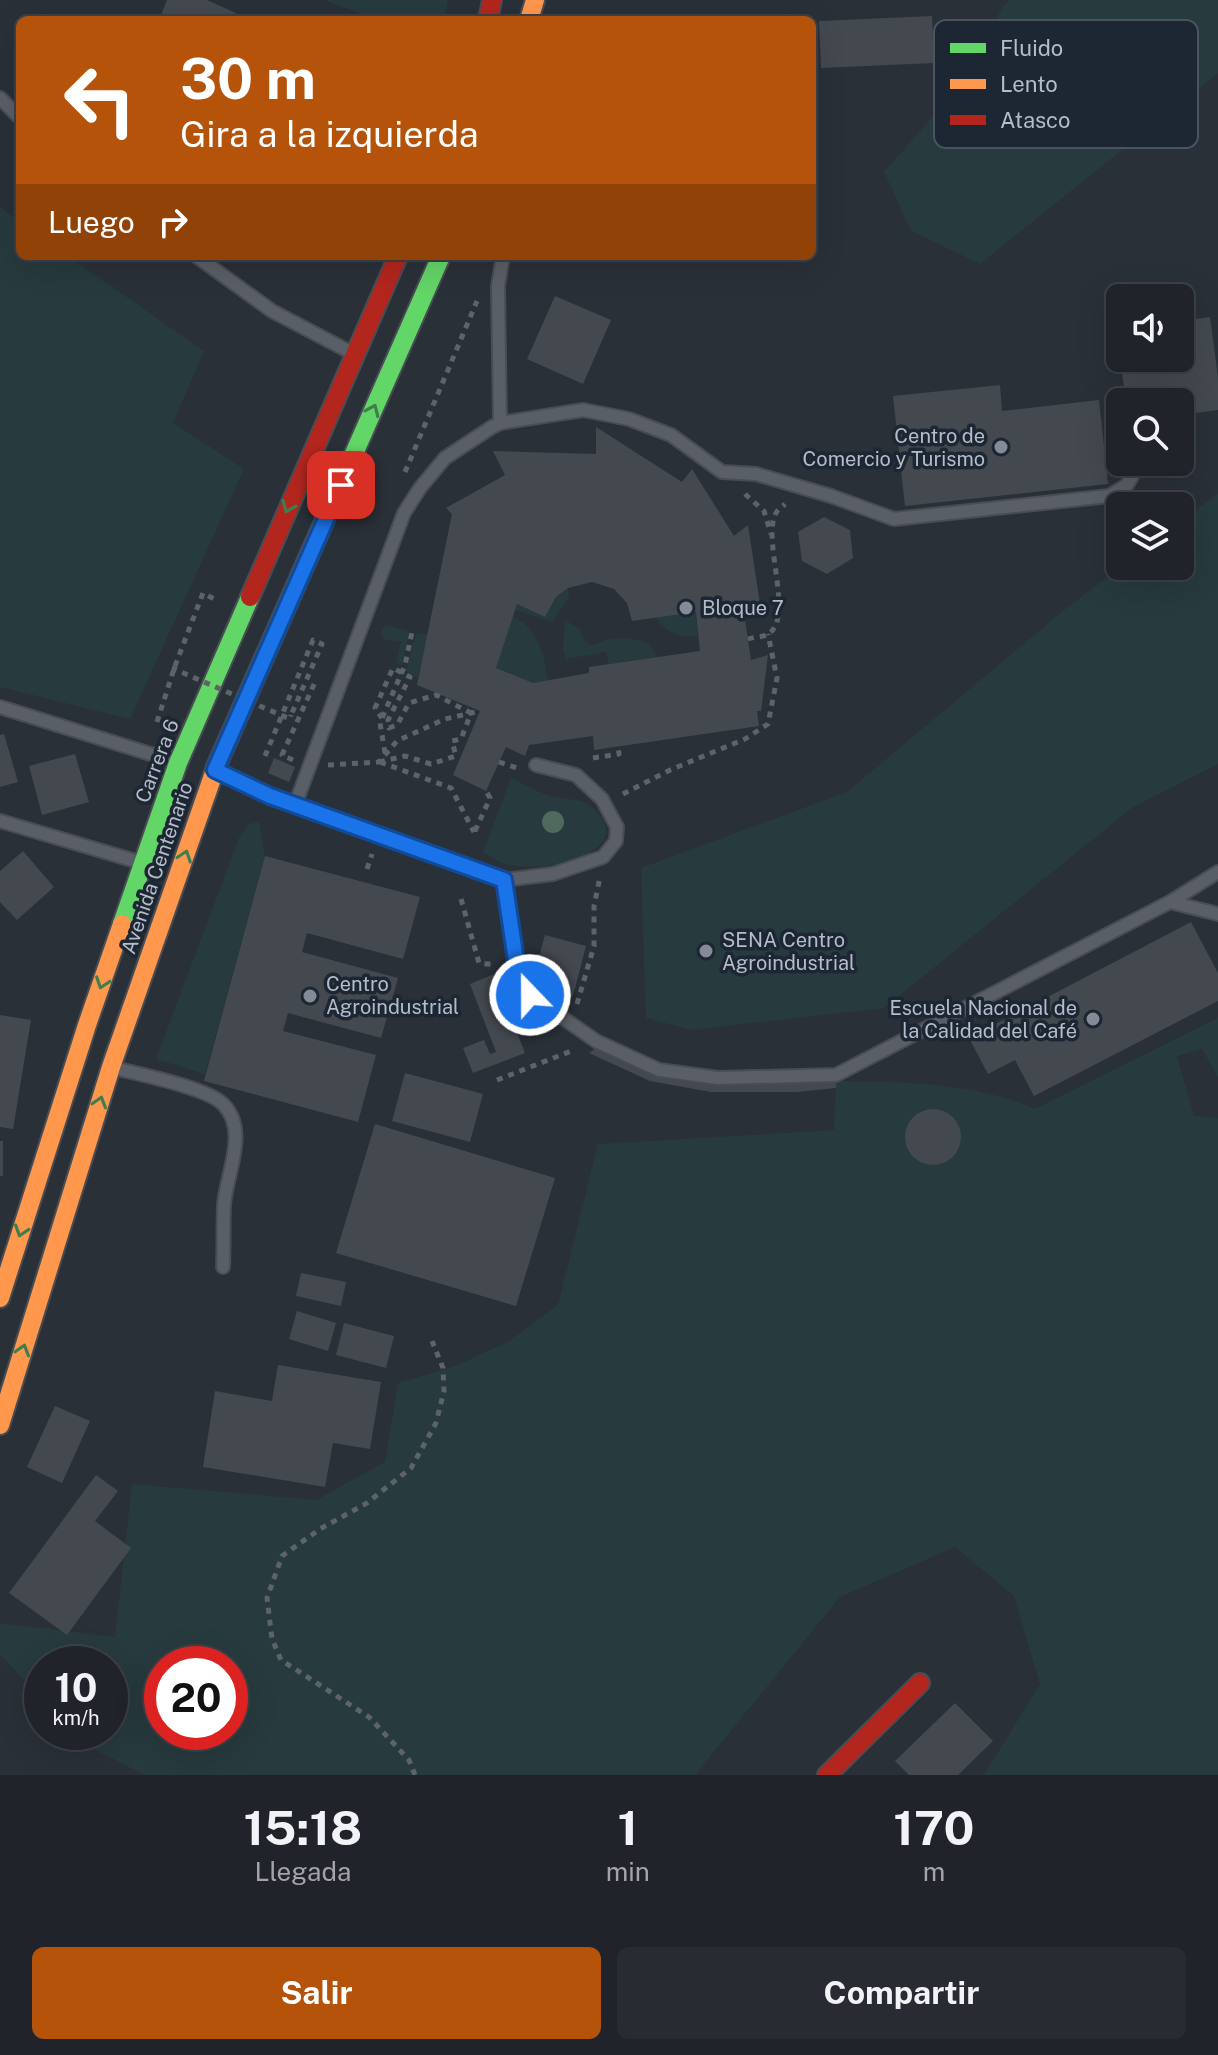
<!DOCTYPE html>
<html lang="es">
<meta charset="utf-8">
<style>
body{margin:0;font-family:"Public Sans",sans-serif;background:#282c32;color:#f1f3f6;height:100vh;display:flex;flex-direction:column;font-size:30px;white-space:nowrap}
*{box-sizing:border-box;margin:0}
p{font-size:26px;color:#a2a4a8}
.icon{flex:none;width:44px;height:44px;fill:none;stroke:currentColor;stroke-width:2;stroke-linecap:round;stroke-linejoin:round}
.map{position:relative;height:1775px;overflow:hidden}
.side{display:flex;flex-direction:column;background:#20242a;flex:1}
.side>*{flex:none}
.hud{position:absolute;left:16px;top:16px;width:800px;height:244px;border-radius:12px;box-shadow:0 8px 32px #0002,0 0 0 2px #3d4147;background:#b45309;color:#fff;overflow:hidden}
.tools{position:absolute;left:1106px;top:284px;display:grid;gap:16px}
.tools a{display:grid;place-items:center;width:88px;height:88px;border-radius:12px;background:#20242a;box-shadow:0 8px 32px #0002,0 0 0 2px #3d4147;font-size:40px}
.speed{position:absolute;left:24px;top:1646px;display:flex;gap:16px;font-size:40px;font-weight:700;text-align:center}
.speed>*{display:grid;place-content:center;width:104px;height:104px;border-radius:50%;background:#20242a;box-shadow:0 8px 32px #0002,0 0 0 2px #3d4147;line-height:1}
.speed small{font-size:20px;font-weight:400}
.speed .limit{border:12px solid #d22;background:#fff;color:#111}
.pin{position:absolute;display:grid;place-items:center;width:68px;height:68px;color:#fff;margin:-34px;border-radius:16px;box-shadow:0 4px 12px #0006}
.me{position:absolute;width:88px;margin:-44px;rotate:338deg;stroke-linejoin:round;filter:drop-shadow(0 0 6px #0008)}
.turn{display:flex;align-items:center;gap:28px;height:168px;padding:0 32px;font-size:36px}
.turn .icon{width:104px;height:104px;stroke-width:2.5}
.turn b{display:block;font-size:56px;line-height:68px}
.then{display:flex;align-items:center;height:76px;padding:0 32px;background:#0003;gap:16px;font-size:30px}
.eta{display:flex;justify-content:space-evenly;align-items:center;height:136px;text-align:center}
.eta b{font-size:48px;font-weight:700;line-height:56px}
.button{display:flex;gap:16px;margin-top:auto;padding:16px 32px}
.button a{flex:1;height:92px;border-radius:12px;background:#b45309;color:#fff;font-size:32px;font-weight:700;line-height:92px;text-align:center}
.button a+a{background:#282c32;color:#f1f3f6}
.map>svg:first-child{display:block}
</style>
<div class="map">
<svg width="1218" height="1775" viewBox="0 0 1218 1775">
<rect width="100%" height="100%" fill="#2a3038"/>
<path fill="#273a3e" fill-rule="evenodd" d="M324 0H448L444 20H378Z
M1010 0H1218V73L980 264 911 231 884 172 967 78 1002 8Z
M0 207 20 222V256H68L204 351 173 423 244 469 130 719 0 687Z
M1218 494V764L1133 807 884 1008 692 1030 646 1018 641 868 847 792 1064 610 1122 566H1180V522Z
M568 588 569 598 552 622 515 610 517 604 545 617 556 597Z
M696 612 698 636C680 638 666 633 655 617Z
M512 616C539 628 544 654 548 681L533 683 496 668Z
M565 620 580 629 583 639C593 649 595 644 606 640 614 637 637 638 645 642 652 645 654 652 658 657L609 664 606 652 566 659 563 650Z
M385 625 409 631 402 665 396 664 401 642 383 639 381 632Z
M416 633 428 634 418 678 406 671Z
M511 778C524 784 537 792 550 796 564 800 578 797 591 806 628 836 590 858 559 864 546 867 530 867 516 866 503 865 494 859 483 852Z
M259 822 265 856 205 1074 156 1059 239 838 249 824Z
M1218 1018V1077L1202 1049 1177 1056 1194 1116 1218 1118V1775H984L1040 1684 1014 1596 955 1547 840 1597 695 1775H145L78 1741 71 1732H110V1664H42V1700L0 1654V1623L115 1637 132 1484 316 1500 385 1462 398 1383 458 1365 509 1341 558 1305 598 1144 834 1130 836 1081C903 1082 973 1082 1035 1109ZM162 1664H230V1732H162Z"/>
<path fill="#444950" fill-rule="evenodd" d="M167 0H207L240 15 237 20H159Z
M932 16 934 63 821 68 819 21Z
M555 296 611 320 583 384 527 359Z
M1210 317 1218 377V410L1180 415V402H1126L1120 358H1180V321Z
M1000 385 1002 411 1099 400 1108 484 905 506 893 396Z
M596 427 682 482 692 469 734 536 748 525 760 604 743 606 751 660 768 655 761 711H757L759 726 594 750 593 736 529 745 525 756 506 747 486 791 453 775 480 711 417 685 452 514 446 508 505 475 493 451 596 454ZM592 582 614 589 627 603 632 621 696 612 700 651 589 667V673L533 683 496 668 517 604 545 617 556 597 568 588Z
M824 517 850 530 853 558 827 574 802 561 798 532Z
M4 734 18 782 0 787V735Z
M75 754 89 802 42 815 29 766Z
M274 758 295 767 289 782 268 773Z
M23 851 54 887 17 920 0 902V871Z
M265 856 420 897 403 959 307 933 302 952 398 978 381 1038 288 1013 283 1031 376 1055 358 1122 204 1081Z
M1191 922 1218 973V1001L1034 1096 1015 1060 988 1074 969 1038Z
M545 935 586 946 573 996 531 985Z
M494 974 525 1053 473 1073 463 1048 484 1040 490 1054 496 1052 470 984Z
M0 1015 31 1020 13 1129 0 1127Z
M602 1044 659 1070 836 1075V1088L797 1092H711L650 1081 589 1053Z
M405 1073 483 1094 470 1142 392 1121Z
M905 1137a28 28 0 1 1 56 0a28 28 0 1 1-56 0Z
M375 1124 555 1178 516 1306 336 1253Z
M0 1141H3V1176H0Z
M301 1273 346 1282 341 1306 296 1296Z
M297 1311 336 1323 328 1351 289 1339Z
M344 1323 394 1336 386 1368 336 1355Z
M278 1365 381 1382 370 1449 333 1443 325 1487 203 1467 215 1391 272 1401Z
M55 1406 90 1421 62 1483 27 1467Z
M96 1475 118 1491 95 1521 131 1548 67 1635 9 1593Z
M955 1703 993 1741 958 1775H909L895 1761Z"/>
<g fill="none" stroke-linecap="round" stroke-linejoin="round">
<g stroke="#484c53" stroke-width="16">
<path id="lane" d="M0 98 20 118
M196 256 272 311 352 353
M500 423 498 286 503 256
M0 707 176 762
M218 772 270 796 504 880 553 874 603 857 616 841 617 827 602 799 576 775 536 765
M295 805 404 513 420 488 445 458 492 427 500 423 583 410 629 419 671 435 722 472 756 474 831 496 894 519 1109 496 1127 485 1140 462
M0 821 139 862
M504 880 517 967 530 995 596 1041 659 1070 718 1078 836 1075 1170 902 1218 872
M1170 902 1218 914
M114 1068C138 1074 209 1088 224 1105 249 1132 226 1174 224 1205 223 1226 224 1247 223 1267"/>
</g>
<g stroke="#484c53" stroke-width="22">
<path id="fast" d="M216 767 441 256
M122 924 178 763 250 597"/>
</g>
<g stroke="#484c53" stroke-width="22">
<path id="slow" d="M529 20 535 0
M0 1298 87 1025 122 924
M0 1425 111 1067 216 767"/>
</g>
<g stroke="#484c53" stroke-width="22">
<path id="jam" d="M488 20 492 0
M250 597 398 256
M827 1775 920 1683"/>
</g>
<path stroke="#5d636a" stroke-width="5" stroke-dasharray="6 6" stroke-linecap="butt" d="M405 472 477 301
M745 494 764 511 771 534
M748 639C754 637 762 637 767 635 796 619 761 540 776 513 778 509 782 507 785 504
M175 666 203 593 216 600
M157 722 174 669
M385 753 380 723 405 665 412 632
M265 756 313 640 322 644 291 715
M593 758 619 754 618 746
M293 760 282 755 316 680
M379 762 405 756 431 764 456 756 452 741 461 739 471 713 436 695 409 703 397 725 389 728 388 720 410 677 393 668 375 708 382 718
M380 762 451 788 474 832
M499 762 517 768
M328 765 379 762 397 741 445 719 480 711
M623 794 670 770 745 739 768 724 777 678 768 634
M475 831 490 798 486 791
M367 869 372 854
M461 899 479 963 496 965
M577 1004 594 946V906L600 877
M497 1080 574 1050
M415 1775 409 1760 369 1717 281 1660 272 1639 267 1598 282 1556 320 1529 367 1503 411 1468 436 1423 444 1391 443 1368 432 1341"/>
<use href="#lane" stroke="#5a5e66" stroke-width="12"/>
<use href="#fast" stroke="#63d668" stroke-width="18"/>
<use href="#slow" stroke="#ff974d" stroke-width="18"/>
<use href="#jam" stroke="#b3261e" stroke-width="18"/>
<path stroke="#5d636a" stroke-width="5" stroke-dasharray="6 6" stroke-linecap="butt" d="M175 666 174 669 290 719 291 715"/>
</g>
<circle fill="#4e6a5a" cx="553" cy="822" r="11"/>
<defs><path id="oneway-chevron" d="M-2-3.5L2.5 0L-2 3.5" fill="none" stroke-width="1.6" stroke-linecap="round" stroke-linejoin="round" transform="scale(2)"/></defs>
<g stroke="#407e4e">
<use href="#oneway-chevron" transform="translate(373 410) rotate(-66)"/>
<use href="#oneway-chevron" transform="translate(288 507) rotate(113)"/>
<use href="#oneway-chevron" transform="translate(185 856) rotate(-71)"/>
<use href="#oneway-chevron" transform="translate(102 983) rotate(109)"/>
<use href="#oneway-chevron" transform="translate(100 1102) rotate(-73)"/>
<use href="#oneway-chevron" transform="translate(21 1231) rotate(108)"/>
<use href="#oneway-chevron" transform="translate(23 1350) rotate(-73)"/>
</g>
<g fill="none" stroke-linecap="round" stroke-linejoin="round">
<g stroke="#114b97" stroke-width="20">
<path id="route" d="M341 485 215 770 270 796 504 880 517 967 530 995"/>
</g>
<use href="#route" stroke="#1a73e8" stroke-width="14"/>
</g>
<g fill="#848b96" stroke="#1d2633" stroke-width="3">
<circle cx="1001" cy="447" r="8"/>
<circle cx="686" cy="608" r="8"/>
<circle cx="706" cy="951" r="8"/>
<circle cx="310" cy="996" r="8"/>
<circle cx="1093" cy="1019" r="8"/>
</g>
<g text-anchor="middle" stroke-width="7" stroke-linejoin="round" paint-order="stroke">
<g font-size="20" fill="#b4bcc9" stroke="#1d2633" text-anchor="start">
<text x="985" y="443" text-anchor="end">Centro de<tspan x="985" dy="23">Comercio y Turismo</tspan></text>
<text x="702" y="615">Bloque 7</text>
<text x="722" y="947">SENA Centro<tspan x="722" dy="23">Agroindustrial</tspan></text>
<text x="326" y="991">Centro<tspan x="326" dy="23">Agroindustrial</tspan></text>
<text x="1077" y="1015" text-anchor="end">Escuela Nacional de<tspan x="1077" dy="23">la Calidad del Café</tspan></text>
</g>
<g font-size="20" fill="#b4bcc9" stroke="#1d2633">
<text transform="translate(157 761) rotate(-69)" y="7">Carrera 6</text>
<text transform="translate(157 868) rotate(-71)" y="7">Avenida Centenario</text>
</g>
</g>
<rect x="934" y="20" width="264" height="128" rx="12" fill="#1d2633" stroke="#4a5360" stroke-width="2"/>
<rect x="950" y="43" width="36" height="10" fill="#63d668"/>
<rect x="950" y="79" width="36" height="10" fill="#ff974d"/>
<rect x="950" y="115" width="36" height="10" fill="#b3261e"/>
<g font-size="22" fill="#b4bcc9">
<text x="1000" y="56">Fluido</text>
<text x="1000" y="92">Lento</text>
<text x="1000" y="128">Atasco</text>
</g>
</svg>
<div class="tools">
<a><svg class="icon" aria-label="sound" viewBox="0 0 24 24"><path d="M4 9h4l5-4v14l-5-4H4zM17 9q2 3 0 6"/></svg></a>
<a><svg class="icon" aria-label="search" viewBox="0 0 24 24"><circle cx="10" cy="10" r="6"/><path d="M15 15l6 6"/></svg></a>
<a><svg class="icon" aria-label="layers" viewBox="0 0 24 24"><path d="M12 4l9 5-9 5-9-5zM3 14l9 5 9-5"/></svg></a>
</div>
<div class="speed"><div>10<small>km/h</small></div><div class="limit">20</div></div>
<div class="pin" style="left:341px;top:485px;background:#d93025"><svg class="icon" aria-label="arrive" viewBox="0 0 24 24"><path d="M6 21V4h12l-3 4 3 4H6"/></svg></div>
<svg class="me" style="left:530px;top:995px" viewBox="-20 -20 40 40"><circle r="17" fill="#1a73e8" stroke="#fff" stroke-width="3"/><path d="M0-11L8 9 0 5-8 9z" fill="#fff"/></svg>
<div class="hud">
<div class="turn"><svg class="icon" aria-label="left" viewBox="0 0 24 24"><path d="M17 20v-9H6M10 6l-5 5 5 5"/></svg><div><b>30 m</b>Gira a la izquierda</div></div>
<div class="then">Luego<svg class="icon" aria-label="right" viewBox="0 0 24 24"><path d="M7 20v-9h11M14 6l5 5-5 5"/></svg></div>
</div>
</div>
<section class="side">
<div class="eta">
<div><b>15:18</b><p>Llegada</p></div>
<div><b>1</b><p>min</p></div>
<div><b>170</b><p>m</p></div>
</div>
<div class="button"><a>Salir</a><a>Compartir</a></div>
</section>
